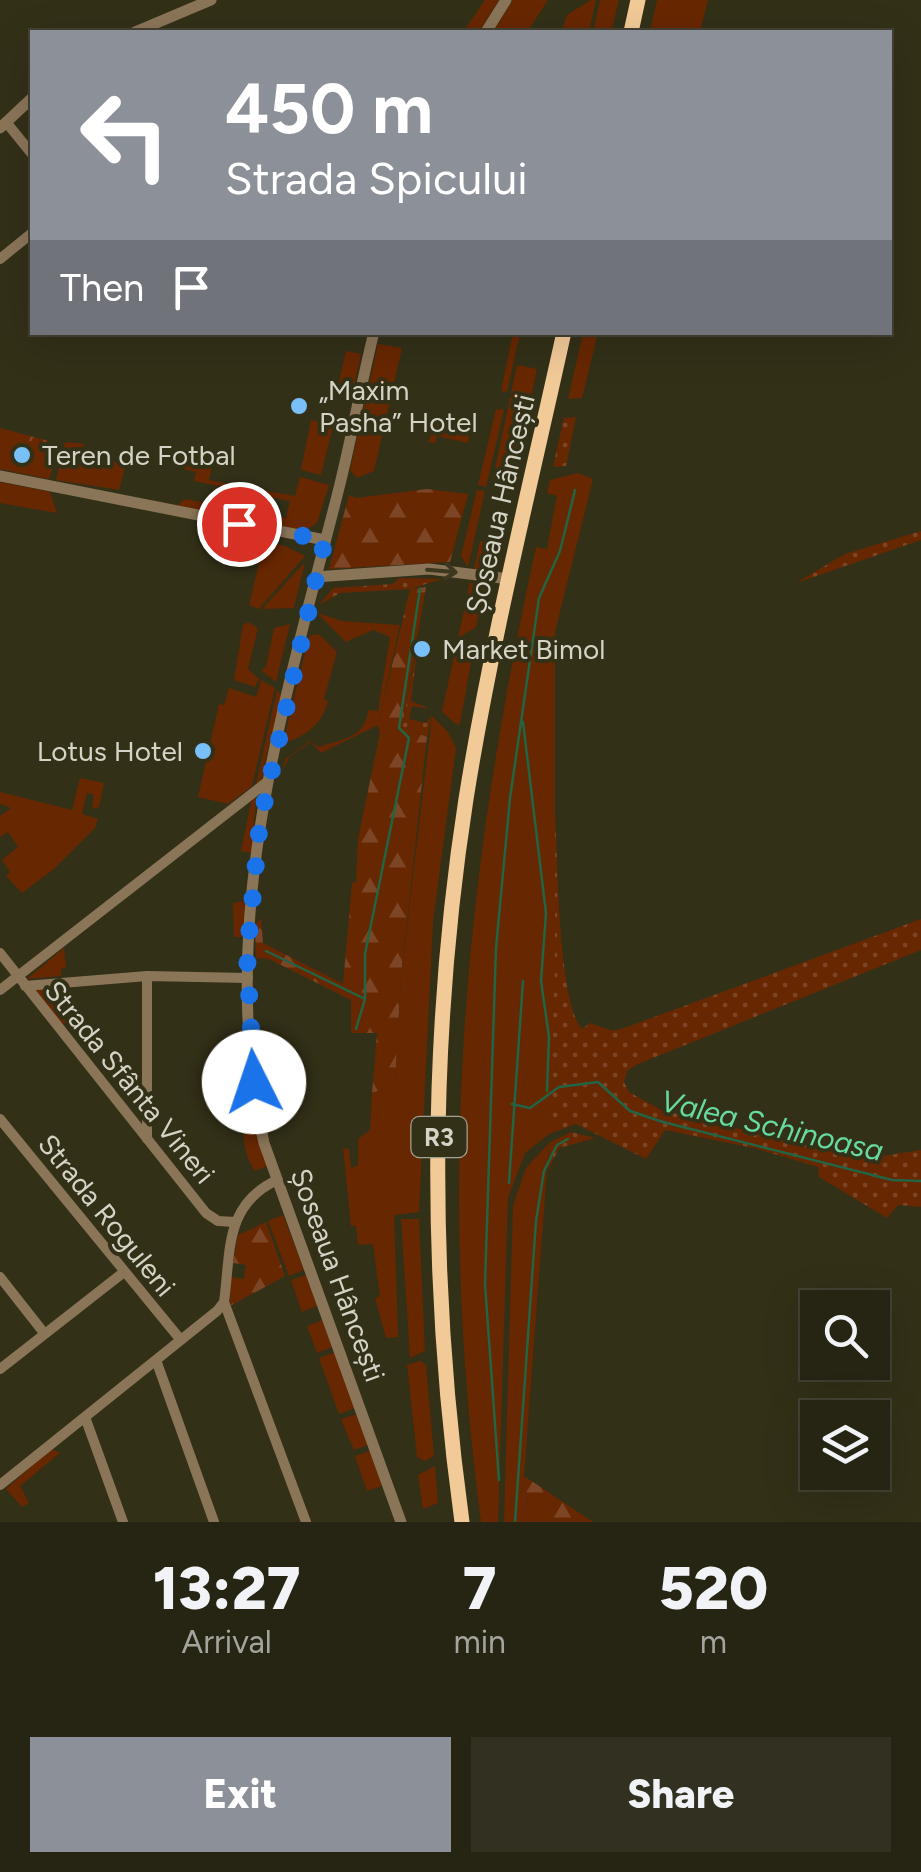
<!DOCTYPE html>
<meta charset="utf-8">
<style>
body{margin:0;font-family:Figtree,sans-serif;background:#323020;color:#f1f3f6;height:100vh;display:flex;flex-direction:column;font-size:38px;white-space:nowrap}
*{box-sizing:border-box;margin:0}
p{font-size:32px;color:#a4a49f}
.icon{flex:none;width:55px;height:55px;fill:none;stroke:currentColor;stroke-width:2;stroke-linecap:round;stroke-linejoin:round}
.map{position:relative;height:1522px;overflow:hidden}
.details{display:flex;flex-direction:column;background:#262412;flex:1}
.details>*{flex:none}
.hud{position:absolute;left:30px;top:30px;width:862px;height:305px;border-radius:0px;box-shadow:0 10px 40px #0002,0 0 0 2px #424132;background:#8c9099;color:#fff;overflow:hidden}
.tools{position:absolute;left:800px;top:1290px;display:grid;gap:20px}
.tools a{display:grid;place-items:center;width:90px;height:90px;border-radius:0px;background:#262412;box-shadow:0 10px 40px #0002,0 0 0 2px #424132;font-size:50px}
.pin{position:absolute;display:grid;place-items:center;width:85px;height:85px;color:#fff;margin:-42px;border:5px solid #fff;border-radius:50%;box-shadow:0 2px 10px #0007}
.me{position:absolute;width:110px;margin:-55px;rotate:356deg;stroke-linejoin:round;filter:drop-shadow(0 0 8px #0008)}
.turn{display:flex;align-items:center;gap:35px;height:210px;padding:0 30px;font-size:45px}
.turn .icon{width:130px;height:130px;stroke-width:2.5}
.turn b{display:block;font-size:70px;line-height:85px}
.then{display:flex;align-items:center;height:95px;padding:0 30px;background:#0003;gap:20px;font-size:38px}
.eta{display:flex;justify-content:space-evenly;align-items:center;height:170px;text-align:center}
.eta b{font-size:60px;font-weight:800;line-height:70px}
.primary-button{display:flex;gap:20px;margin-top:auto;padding:20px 30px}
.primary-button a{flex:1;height:115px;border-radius:0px;background:#8c9099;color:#fff;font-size:40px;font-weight:800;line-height:115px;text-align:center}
.primary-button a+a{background:#323020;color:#f1f3f6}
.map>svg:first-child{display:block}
</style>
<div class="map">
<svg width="921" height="1522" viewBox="0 0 921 1522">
<defs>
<pattern id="grass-dots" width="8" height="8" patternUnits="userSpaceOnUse" patternTransform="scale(2.5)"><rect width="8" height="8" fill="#672701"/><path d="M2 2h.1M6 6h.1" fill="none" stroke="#7c4525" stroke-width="1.8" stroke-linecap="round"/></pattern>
<pattern id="forest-firs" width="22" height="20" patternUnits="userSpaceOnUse" patternTransform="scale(2.5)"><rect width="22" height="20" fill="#672701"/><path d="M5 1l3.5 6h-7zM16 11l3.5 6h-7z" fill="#7c4525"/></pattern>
<pattern id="park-crowns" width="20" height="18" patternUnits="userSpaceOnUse" patternTransform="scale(2.5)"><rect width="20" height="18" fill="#672701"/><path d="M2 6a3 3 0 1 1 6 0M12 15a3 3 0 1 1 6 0" fill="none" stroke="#7c4525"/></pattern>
</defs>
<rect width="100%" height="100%" fill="#333018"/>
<path fill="url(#grass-dots)" d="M576 417 566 466 553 467 564 418Z
M921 531V540L796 583 845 554Z
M399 578 442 579 410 589 340 593 319 605 333 588 393 584Z
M418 641 411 701 430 709 412 706 409 719 426 723 432 716 427 737 402 727Z
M555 816C558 858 558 1003 582 1029L590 1023 613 1031 627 1027 921 919V950L638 1064 627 1071 624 1082 629 1092 661 1110 812 1146 876 1157 921 1150V1207L898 1205 887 1218 819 1177 818 1167 758 1149 665 1130 646 1159 576 1124 549 1134Z
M571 1132 595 1138 559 1148 548 1171 549 1143Z"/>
<path fill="url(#forest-firs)" d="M427 489 468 494 450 562 329 569 349 495 356 498Z
M426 587 402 727 427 737 401 976 395 1086 372 1093 377 1033H351V1000L269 959 256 958 255 925 261 918 263 943 343 984 352 883 356 882 358 839 380 733 378 725 410 589Z
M266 1222 285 1276 230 1306 231 1277 244 1279 246 1265 233 1263 238 1235Z
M524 1476 593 1522H530Z"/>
<path fill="url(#park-crowns)" d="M0 428 49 441 46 455 55 461 49 479 0 469Z"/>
<path fill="#672701" d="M485 0H499L479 32H463Z
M513 0H548L527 32H493Z
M591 0H596L589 32H561L567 15Z
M600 0H619L611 32H593Z
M657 0H708L700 32H650Z
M513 333H520L507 392 501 391Z
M583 333H598L582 398 568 399Z
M378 344 402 348 374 471 357 478 350 470Z
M346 351 361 354 352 396 336 395Z
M517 365 537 369 510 494 491 488Z
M496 409 504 410 486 487 478 485Z
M433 417 470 428 468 443 437 436 435 443 428 442 436 424Z
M311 420 333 426 321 475 301 470Z
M0 436 46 444 41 472 0 465Z
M65 442 84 444 82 455 126 464 119 490 56 480Z
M188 463 212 467 209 480 229 484 228 488 194 481 196 472 184 469Z
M578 473 593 479 555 632V963L549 1134 525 1153 508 1198 498 1522H481C436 1181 463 882 536 547L547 549 557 496 547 493 550 480Z
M300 477 329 485 317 523 305 531 177 506 185 499 286 518 290 501 231 489 232 485 295 496Z
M0 482 50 492 57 513 0 503Z
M477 490 485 491 468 567 461 556Z
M233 533 285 546 305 556 259 609 249 605 259 563 229 551Z
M480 541 497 544 493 564 487 569H474Z
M305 562 294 608 262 609Z
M470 582 484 589 476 627 458 638Z
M317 613 342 621 400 625 378 725 321 753 311 742 290 756 282 771 285 759 310 741 319 747C342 739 366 738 368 710L378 711 390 637 373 630 346 642Z
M248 622 258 628 248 669 259 679 255 687 234 680 243 625Z
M290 624 276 682 261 670 266 667 274 628Z
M319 634 337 652 324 699 328 701C323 723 306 737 283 743L309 636Z
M474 645 460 724 457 725 442 712 456 647Z
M261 680 275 688 252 786 228 804 198 797 219 704 224 705 229 688 256 697Z
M277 690 281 695 261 780 256 785Z
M432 716 448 732 456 748 433 922 419 1212 394 1215 399 1359 398 1337 386 1338 375 1298 380 1296 373 1244 358 1245 356 1226H351L343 1148 349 1149 351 1168 358 1165V1139L370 1130 372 1093 395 1085 401 976Z
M80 778 104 783 99 807 92 809 94 795 87 793 82 814 98 819 95 828 54 869 22 893 6 876 10 872 2 860 18 847 8 832 0 837V816L11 808 0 804V792L72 810Z
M256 796 252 853 241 851 252 798Z
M246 901 243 937H234L233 903Z
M64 948 66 968 61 969V976L27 979Z
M66 986 69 1022 62 1024 34 990Z
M251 1084 267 1166 255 1171C242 1153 243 1128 242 1106L247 1105 241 1086Z
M549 1143 524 1476 530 1522H504L513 1205 526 1168Z
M283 1215 304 1270 289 1276 268 1221Z
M401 1219H419L425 1351 410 1358Z
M306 1275 317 1306 302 1312 291 1280Z
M323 1320 332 1347 317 1353 307 1326Z
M335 1352 355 1408 339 1414 319 1358Z
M420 1361 426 1365 434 1456 425 1461 417 1457 407 1365Z
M358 1414 368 1445 354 1450 341 1419Z
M51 1449 60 1453 20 1486 39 1522 29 1503 22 1507 6 1489Z
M370 1451 382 1486 367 1491 355 1456Z
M435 1466 438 1503 423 1509 418 1475Z"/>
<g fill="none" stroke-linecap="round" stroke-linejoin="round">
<path stroke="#216544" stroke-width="2.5" d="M523 722 546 913 541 981 549 1037 547 1091
M266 951 363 998
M356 1029 365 999V954L409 738 399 728 420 589
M512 1104 530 1108 559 1087 598 1082 630 1111 663 1122 892 1180 921 1181
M509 1183 523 981
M499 1480 485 1284 496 948 510 798 539 598 560 551 575 490
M515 1522 536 1221 544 1171 557 1145 568 1139"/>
<path stroke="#8b7559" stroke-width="10" d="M6 122 32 154
M0 259 32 233
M0 953 206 1213 218 1221 235 1222
M147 976V1139
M25 986 147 976 248 978
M0 990 267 782
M0 1119 180 1339
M0 1277 44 1333
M224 1302 306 1522
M156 1360 214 1522
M0 1369 124 1272
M85 1417 123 1522
M0 1485 217 1311 224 1302C231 1251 224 1205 277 1180"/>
<path stroke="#8b7559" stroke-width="11" d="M135 32 211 0
M486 32 506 0
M0 128 32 98
M374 332C361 384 352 436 339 488 285 701 214 922 264 1143L401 1522
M0 476 325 540
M315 577 429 569 509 579"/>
<path stroke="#f2ca98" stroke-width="15" d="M631 32 638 0
M462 1522C429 1283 429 1037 466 799 491 642 530 487 564 332"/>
</g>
<defs><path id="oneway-shaft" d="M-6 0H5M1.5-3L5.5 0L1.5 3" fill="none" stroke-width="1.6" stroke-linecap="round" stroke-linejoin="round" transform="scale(2.5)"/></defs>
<use stroke="#3c371e" href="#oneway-shaft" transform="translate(442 571) rotate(5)"/>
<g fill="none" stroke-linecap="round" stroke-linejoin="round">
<path stroke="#1a73e8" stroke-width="18" stroke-dasharray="0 32.4" d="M239 524 325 540 260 822 247 956 254 1082"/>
</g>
<g fill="#79bff8" stroke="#333018" stroke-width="4">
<circle cx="299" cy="406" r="10"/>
<circle cx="22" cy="455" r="10"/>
<circle cx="422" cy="649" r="10"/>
<circle cx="203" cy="751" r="10"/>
</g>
<g text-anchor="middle" stroke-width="8" stroke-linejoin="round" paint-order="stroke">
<rect fill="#333018" stroke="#a4a291" stroke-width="2.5" x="411.5" y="1117" width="55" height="40" rx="8"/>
<g font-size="25" font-weight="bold" fill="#d5d3c5">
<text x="439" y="1146">R3</text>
</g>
<g font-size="28" fill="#d5d3c5" stroke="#333018" text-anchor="start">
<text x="319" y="400">„Maxim<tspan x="319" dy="32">Pasha” Hotel</tspan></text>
<text x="42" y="465">Teren de Fotbal</text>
<text x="442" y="659">Market Bimol</text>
<text x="183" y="761" text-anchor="end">Lotus Hotel</text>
</g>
<g font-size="28" fill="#d5d3c5" stroke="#333018">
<text transform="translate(500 504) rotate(-77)" y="10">Șoseaua Hâncești</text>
<text transform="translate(130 1082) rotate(51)" y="10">Strada Sfânta Vineri</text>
<text transform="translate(107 1215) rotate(51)" y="10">Strada Roguleni</text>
<text transform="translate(338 1275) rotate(70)" y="10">Șoseaua Hâncești</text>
</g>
<g font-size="30" font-style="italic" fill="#65db9f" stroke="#333018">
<text transform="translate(772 1126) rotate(13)" y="10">Valea Schinoasa</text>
</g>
</g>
</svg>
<div class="tools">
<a><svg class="icon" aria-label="search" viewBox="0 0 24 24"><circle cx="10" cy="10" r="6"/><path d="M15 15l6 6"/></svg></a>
<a><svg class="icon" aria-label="layers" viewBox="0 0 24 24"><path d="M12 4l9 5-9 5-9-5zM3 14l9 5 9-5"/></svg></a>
</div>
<div class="pin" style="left:239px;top:524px;background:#d93025"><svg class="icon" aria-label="arrive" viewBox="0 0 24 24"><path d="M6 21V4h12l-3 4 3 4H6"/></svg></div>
<svg class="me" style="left:254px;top:1082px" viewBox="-20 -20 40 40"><circle r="19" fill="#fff"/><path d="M0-13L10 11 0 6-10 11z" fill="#1a73e8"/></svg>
<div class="hud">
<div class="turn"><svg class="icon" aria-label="left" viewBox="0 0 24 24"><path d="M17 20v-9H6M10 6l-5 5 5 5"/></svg><div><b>450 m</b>Strada Spicului</div></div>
<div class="then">Then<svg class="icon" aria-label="arrive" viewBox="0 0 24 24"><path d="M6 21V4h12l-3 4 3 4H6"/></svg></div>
</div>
</div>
<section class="details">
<div class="eta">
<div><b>13:27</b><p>Arrival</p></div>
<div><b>7</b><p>min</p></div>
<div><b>520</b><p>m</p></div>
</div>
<div class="primary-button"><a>Exit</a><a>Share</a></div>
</section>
